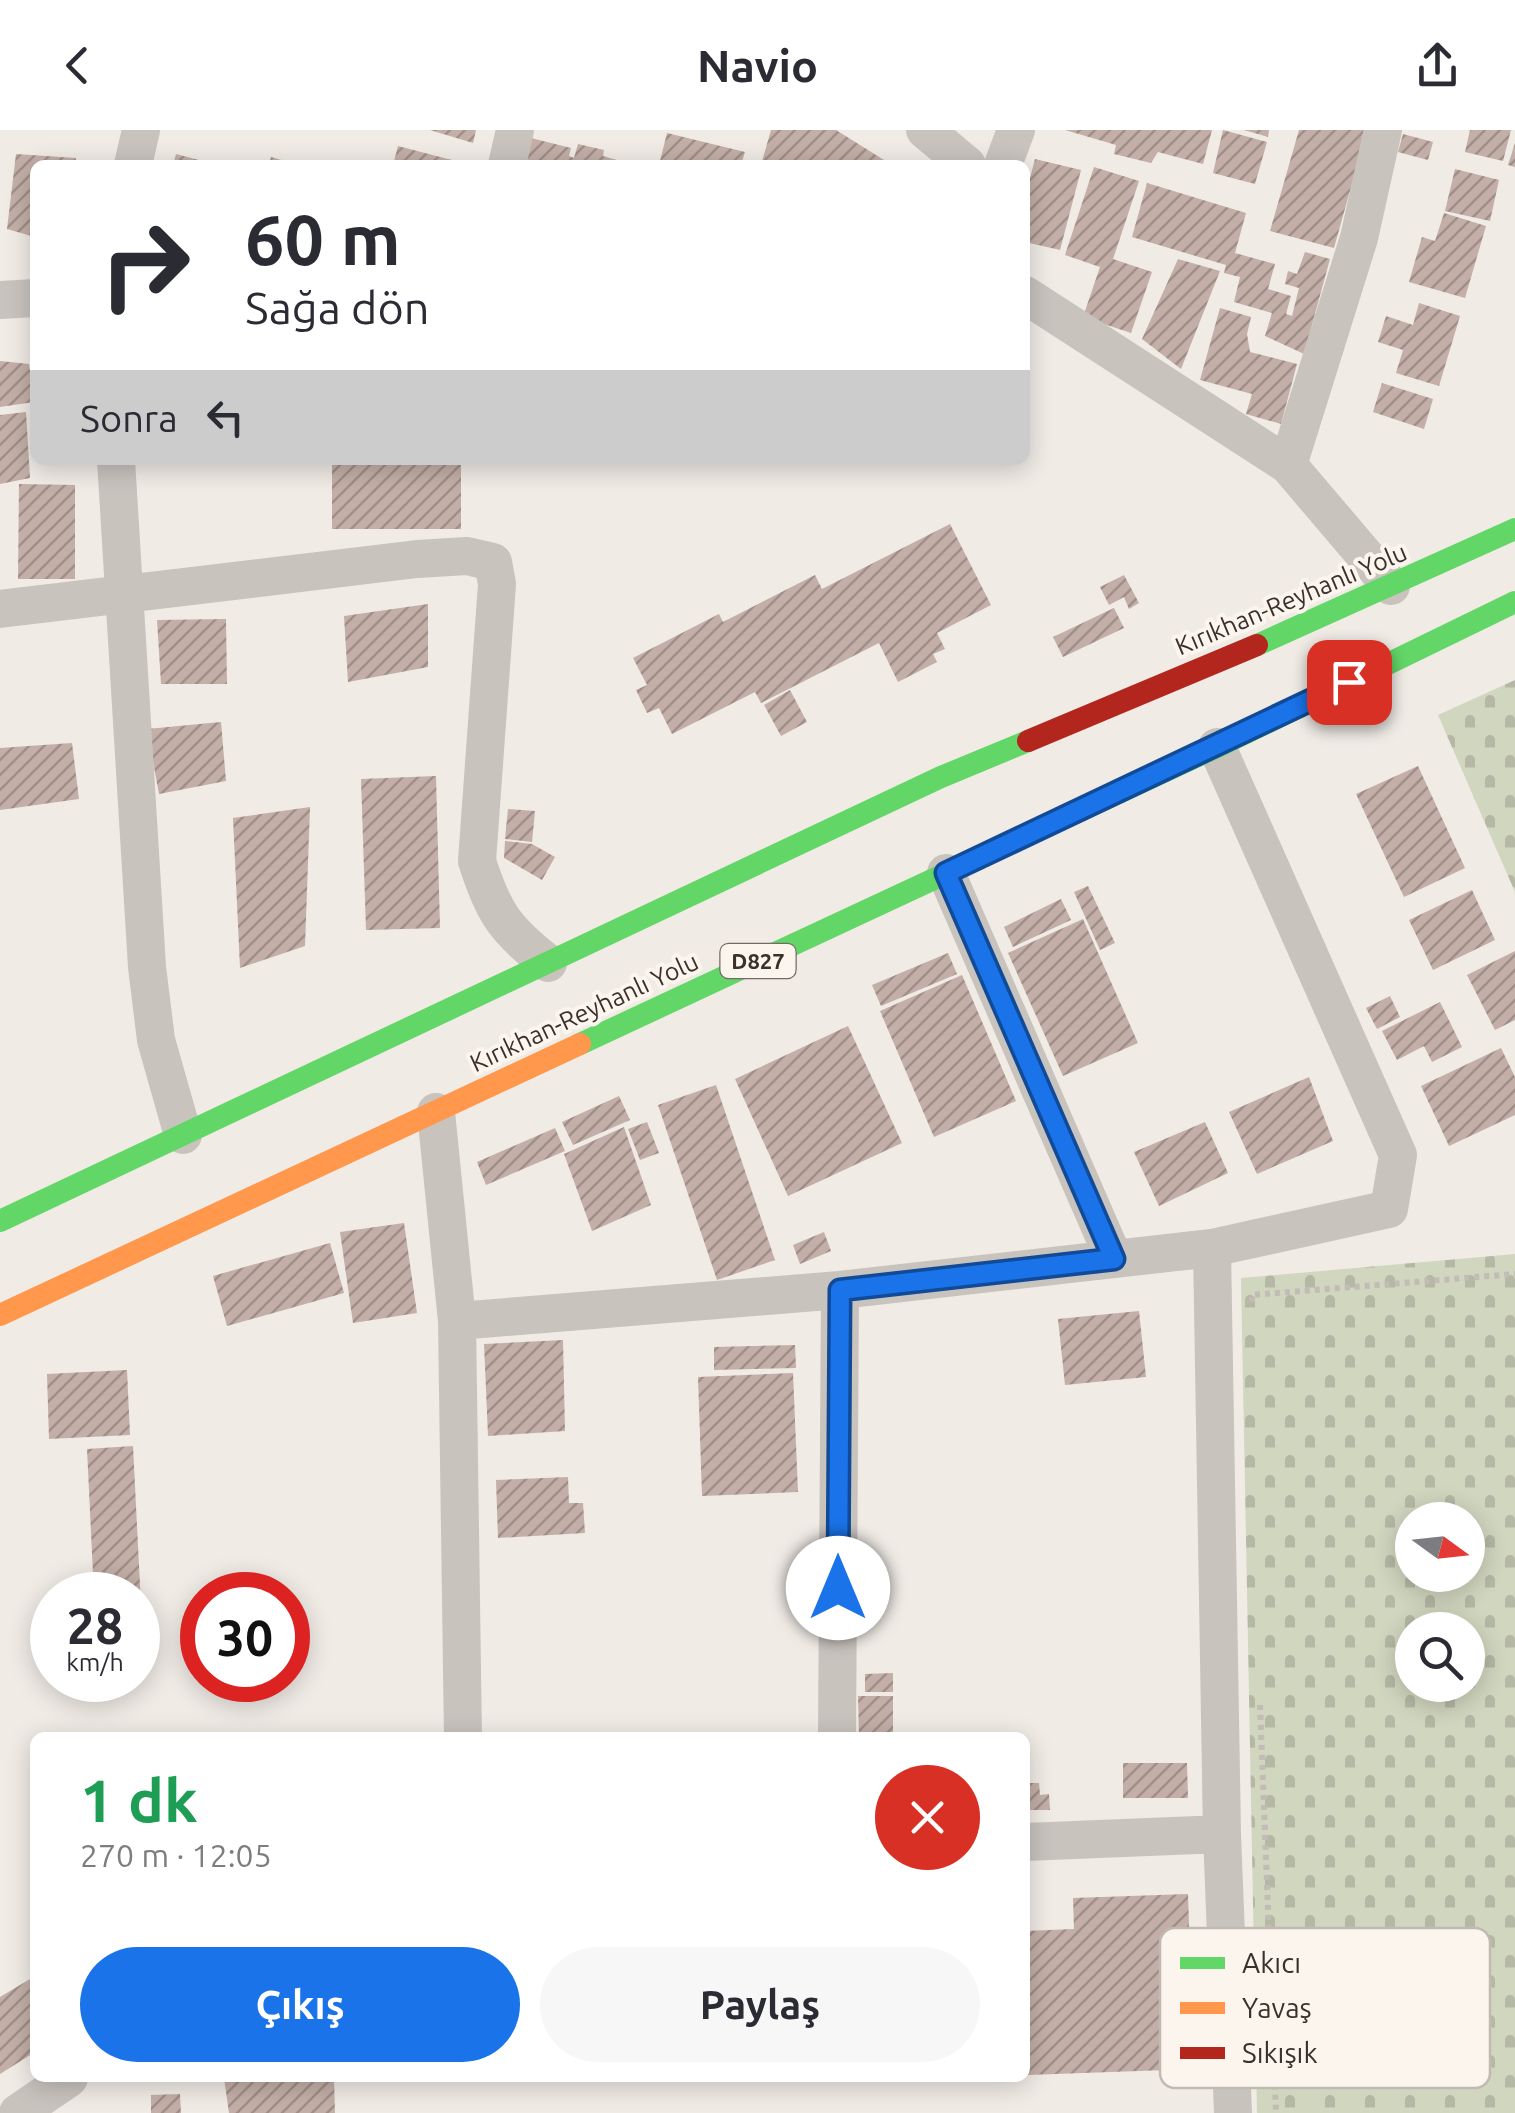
<!DOCTYPE html>
<html lang="tr">
<meta charset="utf-8">
<style>
body{margin:0;font-family:Ubuntu,sans-serif;background:#f7f7f7;color:#2b2b33;height:100vh;display:flex;flex-direction:column;font-size:38px;white-space:nowrap}
*{box-sizing:border-box;margin:0}
p{font-size:32px;color:#7c7c81}
.icon{flex:none;width:55px;height:55px;fill:none;stroke:currentColor;stroke-width:2;stroke-linecap:round;stroke-linejoin:round}
.map{position:relative;flex:1;overflow:hidden}
.details{position:absolute;left:30px;top:1602px;width:1000px;height:350px;display:flex;flex-direction:column;background:#fff;border-radius:15px;box-shadow:0 5px 25px #0003}
.details>*{flex:none}
.hud{position:absolute;left:30px;top:30px;width:1000px;height:305px;border-radius:15px;box-shadow:0 5px 25px #0003;background:#fff;color:#2b2b33;overflow:hidden}
.needle{width:65px;rotate:105deg}
.buttons{position:absolute;left:1395px;top:1372px;display:grid;gap:20px}
.buttons a{display:grid;place-items:center;width:90px;height:90px;border-radius:50%;background:#fff;box-shadow:0 5px 25px #0003;font-size:50px}
.speed{position:absolute;left:30px;top:1442px;display:flex;gap:20px;font-size:50px;font-weight:700;text-align:center}
.speed>*{display:grid;place-content:center;width:130px;height:130px;border-radius:50%;background:#fff;box-shadow:0 5px 25px #0003;line-height:1}
.speed small{font-size:25px;font-weight:400}
.speed .limit{border:15px solid #d22;background:#fff;color:#111}
.pin{position:absolute;display:grid;place-items:center;width:85px;height:85px;color:#fff;margin:-42px;border-radius:20px;box-shadow:0 5px 15px #0006}
.me{position:absolute;width:110px;margin:-55px;rotate:0deg;stroke-linejoin:round;filter:drop-shadow(0 0 8px #0008)}
.turn{display:flex;align-items:center;gap:35px;height:210px;padding:0 50px;font-size:45px}
.turn .icon{width:130px;height:130px;stroke-width:2.5}
.turn b{display:block;font-size:70px;line-height:85px}
.then{display:flex;align-items:center;height:95px;padding:0 50px;background:#0003;gap:20px;font-size:38px}
.round{display:grid;place-items:center;flex:none;width:105px;height:105px;border-radius:52px;background:#f7f7f7}
.summary{display:flex;align-items:center;justify-content:space-between;height:170px;padding:0 50px}
h1{font-size:60px;font-weight:600;line-height:75px;color:#1e9e55}
.button{display:flex;gap:20px;margin-top:auto;padding:20px 50px}
.button a{flex:1;height:115px;border-radius:60px;background:#1a73e8;color:#fff;font-size:40px;font-weight:600;line-height:115px;text-align:center}
.button a+a{background:#f7f7f7;color:#2b2b33}
header{display:flex;justify-content:space-between;align-items:center;height:130px;padding:0 50px;background:#fff;font-size:45px;font-weight:600}
.map>svg:first-child{display:block}
</style>
<header><svg class="icon" aria-label="back" viewBox="0 0 24 24"><path d="M15 5l-7 7 7 7"/></svg>Navio<svg class="icon" aria-label="share" viewBox="0 0 24 24"><path d="M12 15V3M7 8l5-5 5 5M5 13v7h14v-7"/></svg></header>
<div class="map">
<svg width="1515" height="1983" viewBox="0 0 1515 1983">
<defs>
<pattern id="cemetery-stones" width="16" height="16" patternUnits="userSpaceOnUse" patternTransform="scale(2.5)"><rect width="16" height="16" fill="#d1d6bf"/><path d="M2 7V4a2 2 0 0 1 4 0v3zM10 15v-3a2 2 0 0 1 4 0v3z" fill="#b4b8a4"/></pattern>
<pattern id="building-hatch" width="6" height="6" patternUnits="userSpaceOnUse" patternTransform="scale(2.5)"><rect width="6" height="6" fill="#c3afa7"/><path d="M-1 1l2-2M0 6l6-6M5 7l2-2" fill="none" stroke="#a08f88"/></pattern>
</defs>
<rect width="100%" height="100%" fill="#f0ebe5"/>
<path fill="url(#cemetery-stones)" fill-rule="evenodd" d="M1515 550V762L1438 585Z
M1515 1124V1983H1257L1241 1148ZM1412 1390H1468V1445H1412ZM1412 1500H1468V1555H1412Z"/>
<path fill="url(#building-hatch)" d="M430 0H476L473 13Z
M771 0H836L892 35H761Z
M1065 0H1212L1203 34 1158 22 1151 33 1114 24 1116 15Z
M1223 0 1267 12 1255 54 1213 43Z
M1244 0H1269L1268 7Z
M1299 0H1367L1334 118 1270 101Z
M1470 0H1511L1503 31 1465 22Z
M667 3 745 22 741 35H659Z
M1403 4 1433 12 1428 30 1398 22Z
M527 7 571 18 569 26 574 28 578 14 604 20 603 26 633 35H520Z
M1515 13V37L1508 35Z
M398 16 467 34V35H393Z
M16 24 76 28 75 35H35V107L7 99Z
M176 24 214 34V35H173Z
M271 27 295 34V35H269Z
M1035 29 1081 40 1060 120 1025 112V67Z
M1094 37 1139 51 1113 129 1152 142 1131 203 1083 187 1100 137 1065 125Z
M1455 39 1499 50 1490 91 1445 81Z
M1147 53 1246 83 1235 123 1275 134 1268 159 1291 166 1286 184 1292 186 1299 158 1285 154 1288 141 1297 144 1305 122 1330 129 1304 224 1265 206 1272 183 1234 172 1240 147 1224 143 1226 135 1132 107Z
M1444 83 1486 96 1465 168 1409 152 1422 107 1435 111Z
M1178 129 1220 141 1181 239 1142 209Z
M1419 173 1460 186 1439 256 1396 243 1403 220 1378 212 1386 186 1413 195Z
M1220 178 1251 187 1247 204 1250 222 1297 234 1281 294 1246 284 1252 264 1200 250Z
M0 231 29 234 34 272 0 277Z
M1382 253 1433 269 1424 299 1373 282Z
M26 282 30 348 0 354V285Z
M332 330H461V399H332Z
M19 354 75 355V449H18Z
M950 394 991 475 937 503 945 519 933 524 937 532 898 552 879 513 761 573 755 562 672 604 659 578 647 583 636 560 647 555 633 528 719 484 723 492 815 445 822 459Z
M1124 445 1139 473 1129 479 1124 467 1109 475 1100 457Z
M428 474V537L348 552 344 486Z
M1114 478 1124 498 1063 527 1053 507Z
M226 489 227 554H161L157 490Z
M790 560 807 592 781 606 764 575Z
M221 592 226 651 159 664 147 599Z
M72 613 79 669 0 680V618Z
M1418 636 1465 738 1404 767 1356 664Z
M436 646 440 798 366 800 361 649Z
M310 677 305 816 240 838 233 688Z
M508 679 535 681 532 712 505 709Z
M505 711 532 714 555 727 542 750 504 728Z
M1088 756 1115 813 1100 820 1074 762Z
M1472 760 1495 810 1433 840 1409 790Z
M1061 769 1071 790 1013 817 1004 797Z
M1083 789 1138 913 1063 946 1008 823Z
M1515 821V890L1495 900 1467 845Z
M948 823 957 844 881 876 872 855Z
M962 845 1016 971 934 1007 880 881Z
M1390 866 1400 887 1377 899 1366 878Z
M1440 872 1462 917 1432 932 1424 916 1397 930 1382 901Z
M848 896 902 1013 788 1066 735 949Z
M1501 918 1515 947V985L1449 1016 1421 956Z
M1309 947 1333 1011 1257 1044 1229 982Z
M716 955 775 1130 717 1150 658 975Z
M619 966 630 990 573 1015 562 992Z
M647 992 659 1023 640 1030 628 999Z
M1205 992 1228 1043 1159 1076 1134 1022Z
M624 997 651 1075 592 1101 564 1024Z
M555 998 565 1021 486 1055 477 1032Z
M404 1093 417 1183 353 1193 340 1102Z
M824 1102 831 1121 800 1134 793 1115Z
M330 1113 344 1163 227 1196 213 1146Z
M1139 1181 1146 1247 1065 1255 1058 1189Z
M563 1210 565 1301 488 1306 484 1214Z
M795 1215 796 1238 714 1240V1217Z
M127 1240 130 1305 49 1309 47 1244Z
M793 1243 798 1362 702 1366 698 1247Z
M133 1316 143 1515H138V1465H94L87 1319Z
M568 1347 569 1373H583L585 1403 498 1408 496 1350Z
M893 1543V1562H865V1544Z
M858 1566H893V1608H859Z
M1123 1633H1187L1188 1668H1123Z
M1025 1653H1039L1040 1665 1049 1664 1050 1680H1025Z
M1188 1764 1194 1939 1028 1945 1025 1801 1074 1799 1073 1768Z
M35 1846V1922L0 1944V1867Z
M224 1948H334L335 1983H229Z
M180 1964 181 1983H151V1965Z"/>
<g fill="none" stroke-linecap="round" stroke-linejoin="round">
<path stroke="#c2bbb6" stroke-width="6" stroke-dasharray="5 5" stroke-linecap="butt" d="M1252 1172V1165L1515 1144
M1260 1575 1276 1983"/>
<path stroke="#c9c3be" stroke-width="38" d="M925 0 967 35
M133 35 141 0
M507 35 515 0
M1003 35 1016 0
M1025 165 1288 335 1391 456
M0 170 35 168
M116 330 147 837 156 910 183 1005
M1288 335 1359 108 1383 0
M0 479 417 429 467 426 493 432 497 454 477 731C493 782 505 800 548 833
M946 743 1114 1129
M436 982 457 1191 463 1608
M1212 1118 1222 1704 1233 1983
M457 1191 840 1160 1212 1118 1389 1079 1398 1025 1217 617
M837 1608 840 1160
M1025 1712 1222 1704
M18 1983 69 1948"/>
<path stroke="#63d668" stroke-width="22" d="M1257 515 1515 399
M580 914 1217 617 1515 472
M0 1091 941 647 1028 611"/>
<path stroke="#ff974d" stroke-width="22" d="M0 1185 580 914"/>
<path stroke="#b3261e" stroke-width="22" d="M1028 611 1257 515"/>
</g>
<g fill="none" stroke-linecap="round" stroke-linejoin="round">
<g stroke="#114b97" stroke-width="25">
<path id="route" d="M838 1458 840 1160 1114 1129 946 743 1349 552"/>
</g>
<use href="#route" stroke="#1a73e8" stroke-width="18"/>
</g>
<g text-anchor="middle" stroke-width="8" stroke-linejoin="round" paint-order="stroke">
<rect fill="#fbf5ee" stroke="#756b66" stroke-width="2.5" x="720.5" y="814" width="75" height="34" rx="8"/>
<g font-size="22" font-weight="bold" fill="#3b302b">
<text x="758" y="839">D827</text>
</g>
<g font-size="25" fill="#3b302b" stroke="#fbf5ee">
<text transform="translate(1291 469) rotate(-23)" y="9">Kırıkhan-Reyhanlı Yolu</text>
<text transform="translate(584 882) rotate(-25)" y="9">Kırıkhan-Reyhanlı Yolu</text>
</g>
</g>
<rect x="1160" y="1798" width="330" height="160" rx="15" fill="#fbf5ee" stroke="#c1bab4" stroke-width="2.5"/>
<rect x="1180" y="1827" width="45" height="12" fill="#63d668"/>
<rect x="1180" y="1872" width="45" height="12" fill="#ff974d"/>
<rect x="1180" y="1917" width="45" height="12" fill="#b3261e"/>
<g font-size="28" fill="#3b302b">
<text x="1242" y="1843">Akıcı</text>
<text x="1242" y="1888">Yavaş</text>
<text x="1242" y="1933">Sıkışık</text>
</g>
</svg>
<div class="buttons">
<a><svg class="needle" viewBox="-14 -14 28 28"><path d="M0-13l5 13h-10z" fill="#e53935"/><path d="M0 13l5-13h-10z" fill="#7c7c81"/></svg></a>
<a><svg class="icon" aria-label="search" viewBox="0 0 24 24"><circle cx="10" cy="10" r="6"/><path d="M15 15l6 6"/></svg></a>
</div>
<div class="speed"><div>28<small>km/h</small></div><div class="limit">30</div></div>
<div class="pin" style="left:1349px;top:552px;background:#d93025"><svg class="icon" aria-label="arrive" viewBox="0 0 24 24"><path d="M6 21V4h12l-3 4 3 4H6"/></svg></div>
<svg class="me" style="left:838px;top:1458px" viewBox="-20 -20 40 40"><circle r="19" fill="#fff"/><path d="M0-13L10 11 0 6-10 11z" fill="#1a73e8"/></svg>
<div class="hud">
<div class="turn"><svg class="icon" aria-label="right" viewBox="0 0 24 24"><path d="M7 20v-9h11M14 6l5 5-5 5"/></svg><div><b>60 m</b>Sağa dön</div></div>
<div class="then">Sonra<svg class="icon" aria-label="left" viewBox="0 0 24 24"><path d="M17 20v-9H6M10 6l-5 5 5 5"/></svg></div>
</div>
<section class="details">
<div class="summary"><div><h1>1 dk</h1><p>270 m · 12:05</p></div><a class="round" style="background:#d93025;color:#fff"><svg class="icon" aria-label="close" viewBox="0 0 24 24"><path d="M6 6l12 12M18 6L6 18"/></svg></a></div>
<div class="button"><a>Çıkış</a><a>Paylaş</a></div>
</section>
</div>
